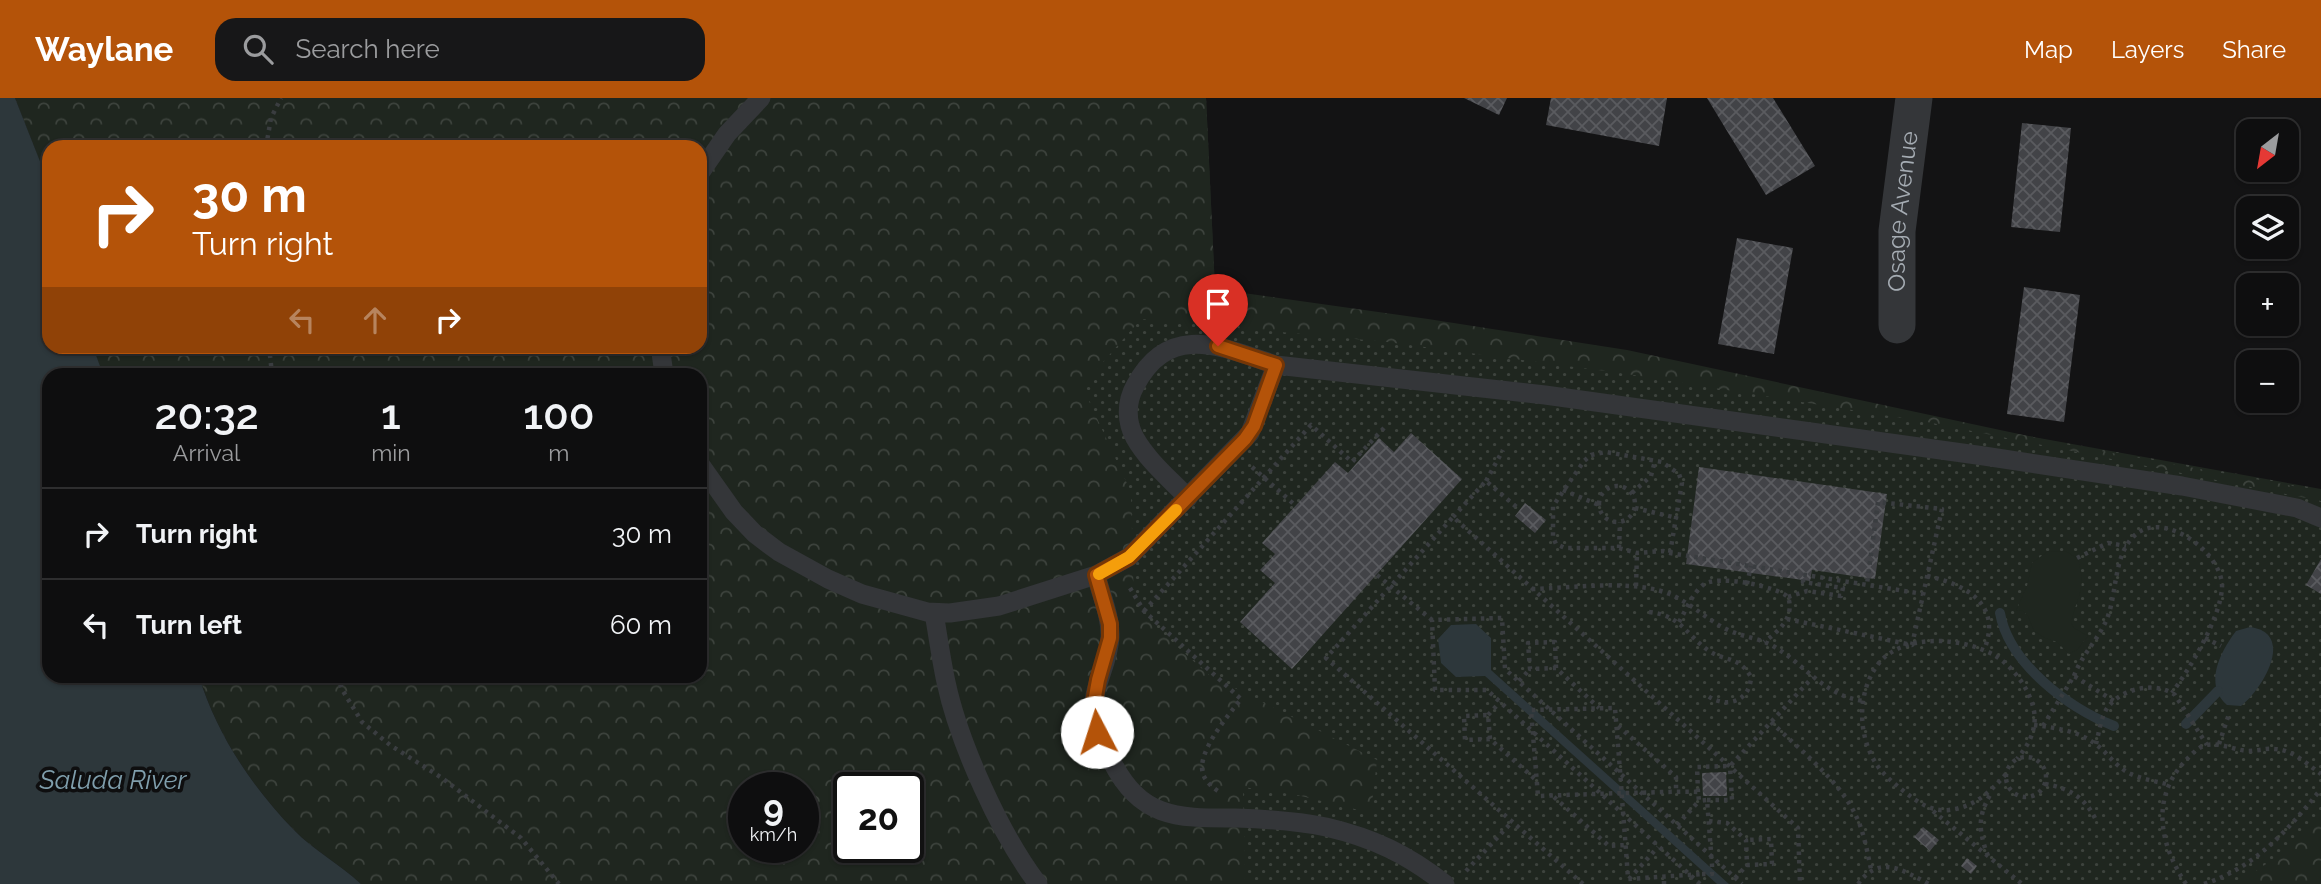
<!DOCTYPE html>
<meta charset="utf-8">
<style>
body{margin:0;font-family:Raleway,sans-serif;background:#171718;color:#f1f3f6;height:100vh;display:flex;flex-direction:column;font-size:26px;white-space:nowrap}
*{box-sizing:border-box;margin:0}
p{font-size:23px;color:#9b9c9e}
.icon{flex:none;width:38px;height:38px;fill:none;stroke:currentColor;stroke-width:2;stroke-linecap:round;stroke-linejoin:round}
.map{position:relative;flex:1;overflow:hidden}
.side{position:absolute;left:42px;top:270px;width:665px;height:315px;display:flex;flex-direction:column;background:#0e0e0f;border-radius:21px;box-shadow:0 2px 5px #0004,0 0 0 2px #2e2e2f}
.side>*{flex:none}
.hud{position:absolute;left:42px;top:42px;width:665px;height:214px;border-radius:21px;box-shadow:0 2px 5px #0004,0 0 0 2px #2e2e2f;background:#b45309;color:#fff;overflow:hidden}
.needle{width:46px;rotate:211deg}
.fabs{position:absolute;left:2236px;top:21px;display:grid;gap:14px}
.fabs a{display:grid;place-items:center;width:63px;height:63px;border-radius:14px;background:#0e0e0f;box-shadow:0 2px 5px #0004,0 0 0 2px #2e2e2f;font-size:35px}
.speed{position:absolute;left:728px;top:674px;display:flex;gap:14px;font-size:35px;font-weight:700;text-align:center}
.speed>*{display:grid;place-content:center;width:91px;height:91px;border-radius:50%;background:#0e0e0f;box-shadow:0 2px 5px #0004,0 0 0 2px #2e2e2f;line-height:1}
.speed small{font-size:18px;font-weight:400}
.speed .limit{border:4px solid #111;border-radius:10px;background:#fff;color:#111}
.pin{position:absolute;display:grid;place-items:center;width:60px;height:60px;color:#fff;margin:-72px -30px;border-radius:50% 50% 50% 0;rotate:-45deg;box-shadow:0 0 7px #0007}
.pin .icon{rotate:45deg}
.me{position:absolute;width:77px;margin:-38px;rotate:355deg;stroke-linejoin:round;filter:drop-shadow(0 0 5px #0008)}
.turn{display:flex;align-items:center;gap:24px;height:147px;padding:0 35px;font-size:32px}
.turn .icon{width:91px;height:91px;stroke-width:2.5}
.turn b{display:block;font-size:49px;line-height:60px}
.lanes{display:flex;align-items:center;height:66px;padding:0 35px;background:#0003;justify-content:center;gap:35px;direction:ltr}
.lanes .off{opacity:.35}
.eta{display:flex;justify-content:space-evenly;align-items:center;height:119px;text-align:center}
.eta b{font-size:42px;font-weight:600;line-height:49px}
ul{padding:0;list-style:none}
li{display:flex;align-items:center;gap:21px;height:91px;padding:0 35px;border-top:2px solid #2e2e2f}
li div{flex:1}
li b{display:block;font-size:26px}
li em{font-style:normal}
header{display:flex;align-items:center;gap:42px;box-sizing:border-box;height:98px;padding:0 35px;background:#b45309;color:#fff}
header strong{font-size:33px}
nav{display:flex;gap:38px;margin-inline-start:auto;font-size:24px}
.search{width:490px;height:63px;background:#171718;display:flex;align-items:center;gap:18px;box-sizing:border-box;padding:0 24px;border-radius:21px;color:#9b9c9e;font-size:26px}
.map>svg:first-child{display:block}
</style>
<header>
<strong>Waylane</strong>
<div class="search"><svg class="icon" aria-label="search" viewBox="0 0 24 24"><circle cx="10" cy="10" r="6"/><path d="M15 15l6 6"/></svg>Search here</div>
<nav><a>Map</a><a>Layers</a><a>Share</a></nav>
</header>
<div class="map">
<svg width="2321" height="786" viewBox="0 0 2321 786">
<defs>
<pattern id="grass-dots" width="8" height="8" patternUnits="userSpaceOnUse" patternTransform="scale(1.75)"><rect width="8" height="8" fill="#1f261f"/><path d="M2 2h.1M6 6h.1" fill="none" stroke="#3d433d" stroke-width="1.8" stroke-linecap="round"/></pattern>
<pattern id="forest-crowns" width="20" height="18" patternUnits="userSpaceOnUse" patternTransform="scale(1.75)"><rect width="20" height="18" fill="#1f261f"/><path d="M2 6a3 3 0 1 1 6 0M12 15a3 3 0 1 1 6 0" fill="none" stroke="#3d433d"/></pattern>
<pattern id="building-cross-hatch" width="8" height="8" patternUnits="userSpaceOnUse" patternTransform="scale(1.75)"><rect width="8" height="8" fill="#424347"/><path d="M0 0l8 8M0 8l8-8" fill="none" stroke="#5a5b5f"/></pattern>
</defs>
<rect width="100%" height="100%" fill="#131314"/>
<path fill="url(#grass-dots)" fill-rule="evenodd" d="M15 0H1206L1215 191 2321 391V786H361L199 578H700V276H103L93 249 700 248V49H49V86ZM744 690H803V749H744ZM849 690H908V749H849Z"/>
<path fill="url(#forest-crowns)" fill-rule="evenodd" d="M15 0H1206L1215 191 1428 221 1627 252 2079 349 2321 393V403L1927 324 1627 276 1387 244 1141 221 1082 288 1131 394 1134 510 1209 577 1377 662 1371 715 1297 697 1243 689 1245 786H361C340 766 313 752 294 732 252 689 216 635 199 578H700V276H103L93 249 700 248V49H49V86ZM744 690H803V749H744ZM849 690H908V749H849Z
M2321 715V786H2237L2291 749Z"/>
<path fill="#1f261f" d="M2065 453 2077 460C2088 490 2077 497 2071 525L2074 530 2088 538 2078 551 2069 556 2057 544 2045 540 2034 533 2028 518 2022 512 2016 513 2027 488 2032 465 2047 454Z"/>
<path fill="#2d373b" d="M0 0H15L49 86V248L93 249 103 276H49V578H199C216 635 252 689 294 732 313 752 340 766 361 786H0Z
M1476 526 1491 540V572L1729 786H1717L1485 578 1456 579 1441 565 1438 541 1451 527Z
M2250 529C2296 535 2263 591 2241 608L2227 607C2203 586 2221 553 2236 533Z"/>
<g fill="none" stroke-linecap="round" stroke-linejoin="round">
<path stroke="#2d373b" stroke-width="10" d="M2000 515C2009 566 2069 610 2114 628
M2186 626 2218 593"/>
</g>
<path fill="url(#building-cross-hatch)" d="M1464 0H1507L1499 17Z
M1551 0H1667L1659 48 1546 27Z
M1707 0H1773L1815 68 1766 97Z
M2022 25 2071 30 2060 134 2011 129Z
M1737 140 1793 150 1774 256 1718 246Z
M2024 189 2080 197 2064 324 2007 316Z
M1411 335 1462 381 1292 571 1240 524 1275 485 1260 472 1275 456 1262 445 1335 364 1348 375 1379 340 1394 354Z
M1699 369 1887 396 1875 481 1812 472 1810 483 1686 466Z
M1525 405 1546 422 1535 435 1515 418Z
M2321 461V496L2306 487Z
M1726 674 1727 698H1703L1702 675Z
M1923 729 1939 742 1930 753 1914 739Z
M1967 760 1977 768 1971 776 1961 768Z"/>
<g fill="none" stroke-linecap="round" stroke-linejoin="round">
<path stroke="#3a3d40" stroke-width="4.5" stroke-dasharray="3.5 5" stroke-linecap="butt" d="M266 49 271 20 281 0
M269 248 272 276
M1252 369 1296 408
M1486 383 1503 352
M1599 406a18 18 0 1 1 36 0a18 18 0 1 1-36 0Z
M1563 392 1599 407
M1632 395 1651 378 1655 363
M1635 410 1677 420
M1453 419 1486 383 1520 412
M1619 450 1620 424
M1670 455 1682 385 1679 376 1662 364 1606 354 1591 357 1584 363 1553 408V439L1556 446 1565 450H1619L1637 455 1663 453 1670 455 1923 496
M2077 460 2108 445 2126 448
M1377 477 1432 522
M1927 478C1965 486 2003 506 1984 552
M1747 486 1751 468
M1636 488 1637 455
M1130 490 1144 513 1241 601C1229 617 1196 654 1203 676 1206 684 1212 689 1218 693
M1532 491C1574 490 1637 480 1674 498 1694 508 1709 523 1728 532 1743 539 1759 540 1773 548 1806 567 1823 597 1863 603
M1788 499 1807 493 1841 498 1843 490 1803 484 1804 476
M1144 513 1311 327 1352 364 1384 330
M1649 514C1681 517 1686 537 1709 553 1726 564 1739 558 1751 579 1750 603 1727 611 1708 598
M1787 521 1912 547 1942 411 1878 404 1867 486
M1679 524C1686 512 1692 496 1703 487 1716 476 1776 488 1788 499 1795 519 1779 533 1764 544
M2205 540 2221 548
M1556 570 1555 544 1528 545 1530 571 1556 570 1599 610
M337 578 343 593 362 624 390 647 442 680 521 740 559 786
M2074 578C2082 556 2100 540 2108 518 2117 493 2114 457 2134 438 2162 410 2224 455 2222 490 2220 521 2190 570 2172 595
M1519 583 1530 571
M1488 617 1500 604
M1771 624C1799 651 1840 683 1856 718 1864 734 1867 753 1871 771
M2034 627C2057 630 2080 633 2098 648 2108 656 2115 667 2127 674 2139 681 2156 683 2170 687
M1618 628 1676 679V693
M2043 628 2074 578 2114 603
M1490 641 1488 617 1464 618 1465 642 1490 641 1536 682
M2096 646C2099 635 2101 618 2108 609 2122 590 2156 583 2175 597L2207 647
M2219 646 2229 616
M2006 679a20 20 0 1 1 40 0a20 20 0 1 1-40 0Z
M2006 676C1990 694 1975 709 1949 712 1932 714 1919 705 1906 695 1896 687 1887 680 1879 670 1857 640 1856 594 1879 565 1904 535 1962 539 1994 557 2015 569 2039 602 2034 628 2032 641 2025 651 2017 661
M2045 686C2069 690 2084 699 2095 720
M1698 694 1697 669 1730 668 1813 579
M1554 699 1609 748 1626 747
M1707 702H1732L1730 669
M1933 713 2022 786
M1709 723 1727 725 1746 742 1747 767 1772 766 1771 741 1746 742
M1677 727 1699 703
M1988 758C1979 734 1977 720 1990 697
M1466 773 1512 724
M1702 776H1712V767L1707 702 1699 703 1698 694C1673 693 1647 695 1622 695L1538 698 1531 612 1615 610 1621 685C1623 717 1626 749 1628 781L1702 776
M1735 780 1747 767
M1629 781 1658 749
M1664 783V786
M1583 786 1326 560 1453 419 1798 730 1800 786
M1700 786 1487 592H1435L1432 522 1502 520 1505 571 1742 786
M1858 786C1880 756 1902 772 1929 786
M2186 786C2160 747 2150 701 2185 663 2191 657 2198 649 2206 647 2221 644 2233 652 2248 653 2257 653 2266 650 2275 651 2293 652 2307 666 2321 676
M2204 786C2256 769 2288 732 2321 691"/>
<path stroke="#343639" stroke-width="19" d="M700 75 727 36 761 0
M660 248 664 276
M700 366 734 414 755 436 779 454 828 481 862 496 927 514 950 515 999 508 1096 477 1129 459 1250 335 1276 267 1545 297 1984 358 2182 388 2297 410 2321 420
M1188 400C1170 381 1148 363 1135 340 1126 324 1126 304 1135 288 1169 223 1222 249 1276 267
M1096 477C1101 497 1111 519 1110 539 1108 574 1085 594 1097 633 1100 643 1106 652 1111 662 1141 721 1176 720 1236 720 1265 721 1297 723 1326 729 1373 740 1407 756 1445 786
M934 515C938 538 941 561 946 584 959 645 1000 736 1038 786"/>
<path stroke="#343639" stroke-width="37" id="s1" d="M1897 227V133L1914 0"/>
</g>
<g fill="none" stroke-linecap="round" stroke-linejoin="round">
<g stroke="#753606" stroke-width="18">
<path id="route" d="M1097 634 1094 604 1098 582 1110 540V526L1096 477 1129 459 1245 341 1254 328 1276 267 1218 248"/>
</g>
<use href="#route" stroke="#b45309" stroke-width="12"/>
<path stroke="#f59e0b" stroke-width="12" d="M1099 476 1129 459 1176 412"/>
</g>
<g text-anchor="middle" stroke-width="7" stroke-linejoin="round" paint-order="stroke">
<g font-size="24" fill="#a5acb3" stroke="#0e0e0f">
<text dy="8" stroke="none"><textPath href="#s1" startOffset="114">Osage Avenue</textPath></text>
</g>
<g font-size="26" font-style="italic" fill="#7f9eac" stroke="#0e0e0f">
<text x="113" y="691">Saluda River</text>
</g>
</g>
</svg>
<div class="fabs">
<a><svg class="needle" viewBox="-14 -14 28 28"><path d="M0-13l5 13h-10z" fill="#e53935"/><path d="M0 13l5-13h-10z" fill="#9b9c9e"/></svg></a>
<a><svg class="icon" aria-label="layers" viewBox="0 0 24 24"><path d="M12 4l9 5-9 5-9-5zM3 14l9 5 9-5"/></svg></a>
<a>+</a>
<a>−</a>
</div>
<div class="speed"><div>9<small>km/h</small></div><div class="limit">20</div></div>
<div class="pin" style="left:1218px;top:248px;background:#d93025"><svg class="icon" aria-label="arrive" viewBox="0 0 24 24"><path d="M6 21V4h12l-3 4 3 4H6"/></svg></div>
<svg class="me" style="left:1097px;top:634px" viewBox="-20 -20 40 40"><circle r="19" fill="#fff"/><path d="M0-13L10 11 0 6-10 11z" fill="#b45309"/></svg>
<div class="hud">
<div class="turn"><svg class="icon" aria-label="right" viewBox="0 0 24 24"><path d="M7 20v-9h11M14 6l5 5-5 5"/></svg><div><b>30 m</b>Turn right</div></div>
<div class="lanes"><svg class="icon off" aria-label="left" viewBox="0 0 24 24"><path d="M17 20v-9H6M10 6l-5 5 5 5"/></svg><svg class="icon off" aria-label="ahead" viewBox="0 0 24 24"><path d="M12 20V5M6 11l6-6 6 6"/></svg><svg class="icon" aria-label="right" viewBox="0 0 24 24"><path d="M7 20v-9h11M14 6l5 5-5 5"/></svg></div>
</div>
<section class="side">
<div class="eta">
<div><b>20:32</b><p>Arrival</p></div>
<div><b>1</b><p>min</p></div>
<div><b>100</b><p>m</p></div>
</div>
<ul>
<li><svg class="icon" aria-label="right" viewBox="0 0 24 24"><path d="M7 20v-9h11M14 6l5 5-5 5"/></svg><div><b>Turn right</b></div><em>30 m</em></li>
<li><svg class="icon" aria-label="left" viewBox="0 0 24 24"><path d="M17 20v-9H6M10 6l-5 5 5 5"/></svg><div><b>Turn left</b></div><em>60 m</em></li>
</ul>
</section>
</div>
